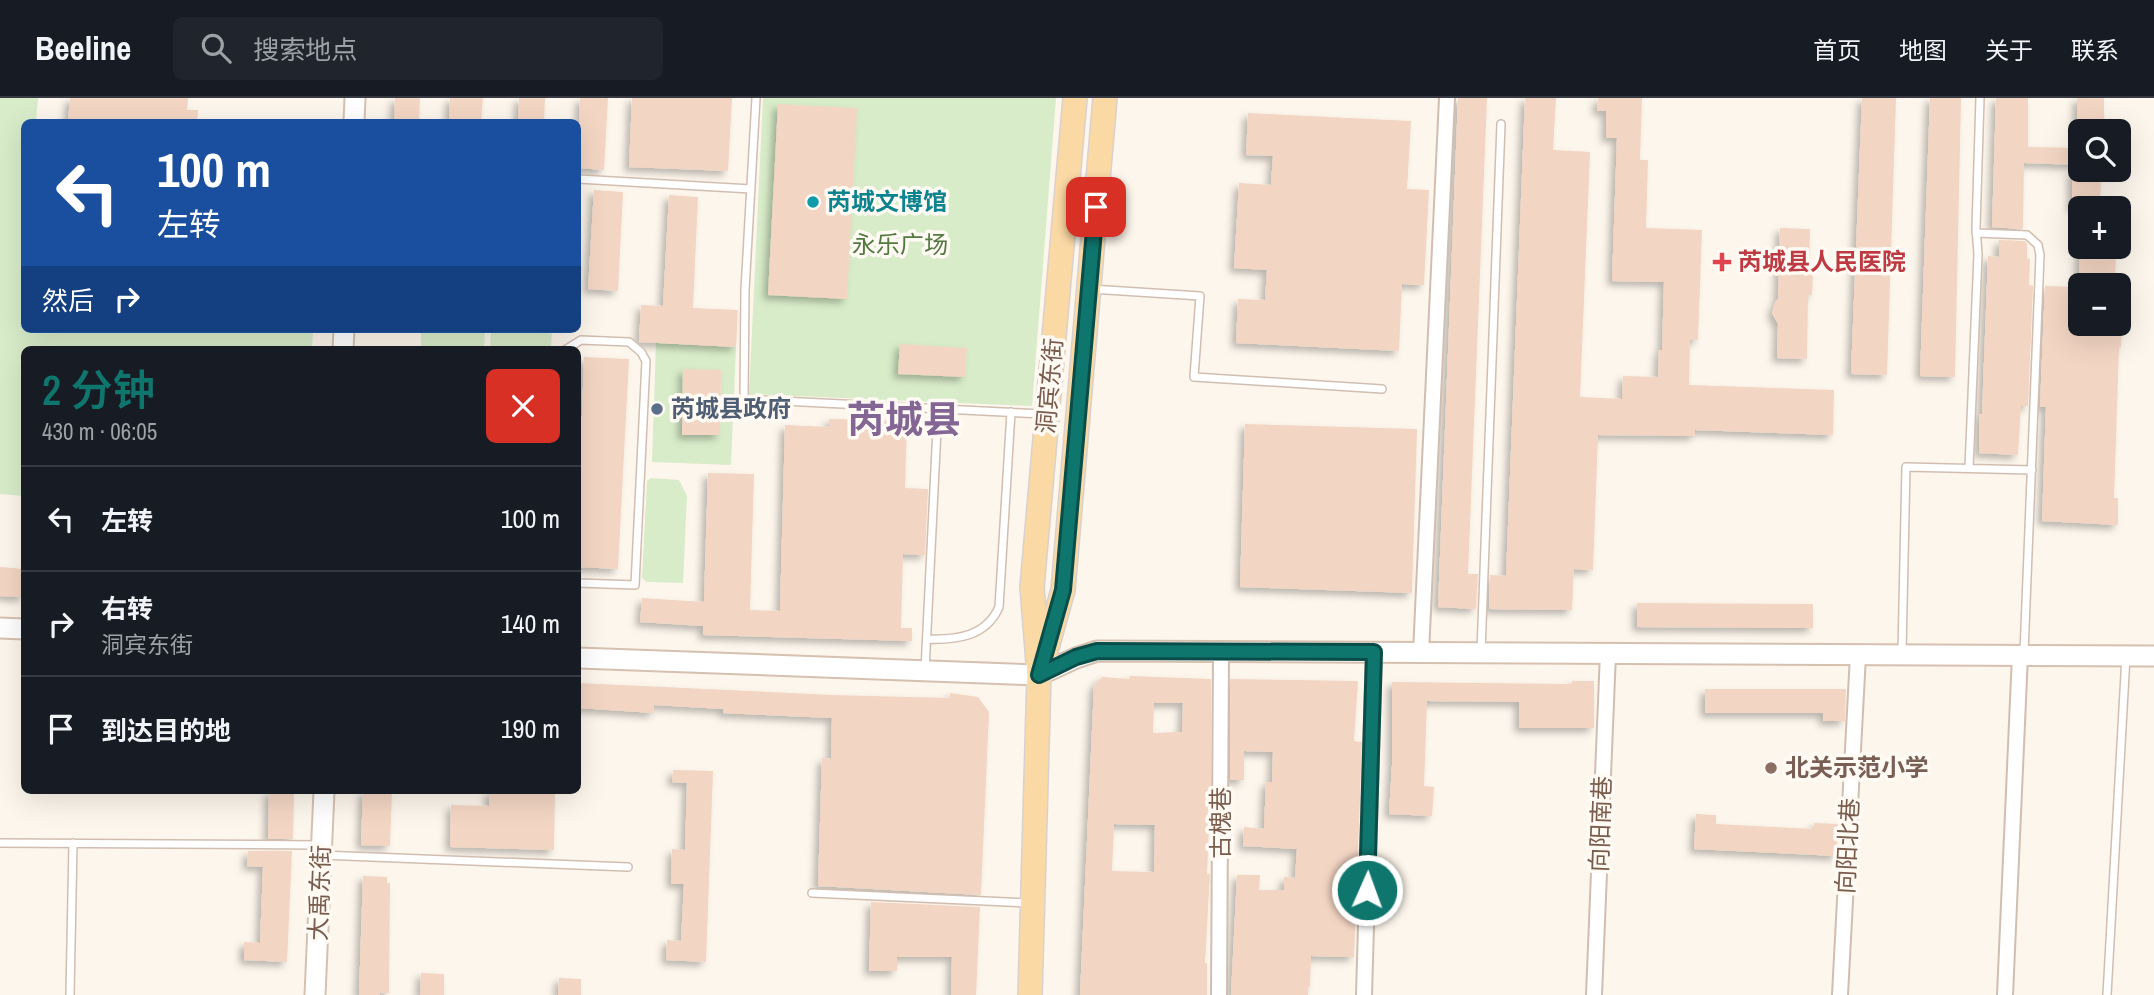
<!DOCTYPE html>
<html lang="zh">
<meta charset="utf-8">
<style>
body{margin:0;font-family:"Archivo Narrow","Noto Sans SC",sans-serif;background:#20242c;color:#f1f3f6;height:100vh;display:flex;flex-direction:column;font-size:26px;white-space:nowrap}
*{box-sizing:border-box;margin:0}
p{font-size:23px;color:#9ea1a6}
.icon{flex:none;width:38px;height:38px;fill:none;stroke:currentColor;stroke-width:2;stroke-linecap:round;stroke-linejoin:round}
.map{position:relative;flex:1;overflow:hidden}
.details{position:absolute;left:21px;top:248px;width:560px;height:448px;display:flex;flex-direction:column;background:#171b24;border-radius:10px;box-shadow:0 7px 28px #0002}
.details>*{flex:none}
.top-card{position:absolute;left:21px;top:21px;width:560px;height:214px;border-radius:10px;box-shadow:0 7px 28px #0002;background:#1a4fa0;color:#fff;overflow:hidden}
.fabs{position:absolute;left:2068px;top:21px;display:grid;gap:14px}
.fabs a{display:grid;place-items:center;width:63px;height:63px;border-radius:10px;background:#171b24;box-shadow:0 7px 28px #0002;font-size:35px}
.pin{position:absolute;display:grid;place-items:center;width:60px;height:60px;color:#fff;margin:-30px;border-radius:14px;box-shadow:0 4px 10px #0006}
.me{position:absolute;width:77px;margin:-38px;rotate:2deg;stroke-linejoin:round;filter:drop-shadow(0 0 5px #0008)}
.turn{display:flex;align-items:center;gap:24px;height:147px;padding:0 21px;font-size:32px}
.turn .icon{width:91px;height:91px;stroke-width:2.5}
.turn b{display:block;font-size:49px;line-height:60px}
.then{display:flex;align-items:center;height:66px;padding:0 21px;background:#0003;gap:14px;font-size:26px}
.round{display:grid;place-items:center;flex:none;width:74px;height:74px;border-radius:10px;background:#20242c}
.summary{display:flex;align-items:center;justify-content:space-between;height:119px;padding:0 21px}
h1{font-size:42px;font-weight:600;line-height:52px;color:#0f766e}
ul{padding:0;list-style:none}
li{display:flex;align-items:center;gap:21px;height:105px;padding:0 21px;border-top:2px solid #363941}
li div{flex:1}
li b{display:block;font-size:26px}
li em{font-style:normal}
header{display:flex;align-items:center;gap:42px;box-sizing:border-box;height:98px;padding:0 35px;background:#171b24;border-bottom:2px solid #363941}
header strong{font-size:33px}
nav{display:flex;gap:38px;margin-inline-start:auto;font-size:24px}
.search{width:490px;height:63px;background:#20242c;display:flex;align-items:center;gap:18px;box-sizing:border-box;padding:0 24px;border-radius:10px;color:#9ea1a6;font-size:26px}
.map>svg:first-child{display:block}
</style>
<header>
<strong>Beeline</strong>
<div class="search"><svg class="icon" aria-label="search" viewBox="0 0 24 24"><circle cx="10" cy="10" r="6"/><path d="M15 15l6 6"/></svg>搜索地点</div>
<nav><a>首页</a><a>地图</a><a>关于</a><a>联系</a></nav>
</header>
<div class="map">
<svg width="2154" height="897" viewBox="0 0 2154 897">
<defs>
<filter id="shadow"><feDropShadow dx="-4.5" dy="4.5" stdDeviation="3.5" flood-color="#0004"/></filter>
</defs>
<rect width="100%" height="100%" fill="#fdf6ec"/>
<path fill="#d8ecc9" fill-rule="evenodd" d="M0 0H38L36 23 51 24H24V231H313L312 252H24V398L0 396Z
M763 0H1056L1032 308 749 296Z
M421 231H485L484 252H421Z
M491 231H552L551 252H490Z
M656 245 736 249 731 367 652 364ZM683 272H721L720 337 682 336Z
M651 380 679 382 687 398 683 485 647 484 642 480 647 383Z"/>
<path fill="#f3d5c3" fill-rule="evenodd" filter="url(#shadow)" d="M70 0H188L187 12H198L197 24H68Z
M395 0H420L419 24H394Z
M450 0H483L481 24H451V21H449Z
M519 0H545L544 24H518Z
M580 0H608L604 72 578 70Z
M632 0H732L728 73 629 69Z
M1458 0H1487L1468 476H1478L1476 511 1438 509Z
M1525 0H1556L1553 52 1590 54 1580 299 1622 301 1623 278 1658 279 1659 252H1662L1664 184 1612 183 1617 40H1606V13H1597L1598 0H1642L1640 62H1648L1646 130 1702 132 1698 242H1690L1689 287 1834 292 1833 337 1695 332V338L1598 337 1593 472 1574 471 1572 512 1489 511 1490 477 1506 478Z
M1862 0H1896L1887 277 1851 276Z
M1930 0H1961L1955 279 1920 278Z
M1996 0H2028V49L2081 50V67L2024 65 2023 131 1992 129Z
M2077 0H2104V33H2077Z
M778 6 857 10 847 201 768 197Z
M1248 15 1411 23 1407 91 1429 92 1424 187 1402 186 1399 253 1236 245 1238 201 1265 202 1267 172 1234 170 1239 85 1271 87 1273 58 1246 57Z
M2072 73H2101L2100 110H2072Z
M594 92 623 94 618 193 588 191Z
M669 97 698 99 693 210 738 212 736 249 639 244 641 207 663 208Z
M1780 130 1810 131 1809 176 1813 175 1812 197H1808L1807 261 1777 260 1778 226 1772 215 1775 205 1778 201Z
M1999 142 2025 143 2027 146V160L2030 161 2029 187 2033 188 2028 308H2021L2018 357 1979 355V316H1982L1988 158 1999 159Z
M2080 149H2116L2115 187 2079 186Z
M2045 188 2074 189 2072 226H2122L2121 249H2119L2115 372 2114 400H2118V427L2042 423 2046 309H2040Z
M900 246 967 250 965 279 898 276Z
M584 259 629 261 618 471 578 469V318H582Z
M683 271 721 272 720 337H682Z
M829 321 907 323 905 390 928 391 925 457 903 456 901 530H912V543L703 537V528L640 524 642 500 704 504 708 375 754 376 750 512 780 513 785 327 829 329Z
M1245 326 1417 331 1412 495 1240 489Z
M0 469 24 471V499L0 498Z
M1637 505 1813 506V530L1637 529Z
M1130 578 1211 581V682L1207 776H1210L1205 865H1207V897H1080L1094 588 1102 579 1130 581ZM1154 605H1183L1182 634 1153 635ZM1114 726 1155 727 1154 774 1112 773Z
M1230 581 1358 583 1354 643 1362 644 1354 859 1311 858 1310 889H1308V897H1231L1237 777H1260L1259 792H1284V779L1295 780 1297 751 1243 748 1244 729 1264 731 1266 684H1272L1273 654 1244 653V682H1230Z
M1572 583H1594V630H1519V604L1427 603 1424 688 1434 689 1432 718 1389 716 1392 667V584L1572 586Z
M578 585 833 597 950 600V595L978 599 989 614 981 797 818 788 822 660 831 661 832 620 723 615V611L654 607V615L578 610Z
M1705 591H1846L1845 623H1823V615H1705Z
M673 672 713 673 706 864 666 862 667 842 681 843 684 786H671L672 751 685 752 687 685 672 684Z
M269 693H294L293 741H268Z
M363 693H392L390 748 361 747Z
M489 693H555L554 752 450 749 451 707 489 708Z
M1696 716 1716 717V726L1814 731V725L1838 726 1837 758 1694 751Z
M248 753H292L287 864 244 862V844L260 845 263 769 247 768Z
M363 778 387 779V785H390L389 895H380V897H359Z
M871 804 980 809 976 897H951L952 859H897V873H869Z
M421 875 444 876V897H420Z
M559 880 581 881V897H558Z"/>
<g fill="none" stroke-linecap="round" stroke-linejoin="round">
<g stroke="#d1beb0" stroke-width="10">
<path id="lane" d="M756 0 745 192 744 301 1043 316
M578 81 751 91
M1976 135 2027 137 2038 147 2040 157 2024 555
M1091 191 1200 198 1194 279 1382 291
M565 252 581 242 629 244 641 254 646 263 635 487 578 485
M1969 370 1978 156 1976 130 1980 0
M927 541C956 542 986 539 999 509L1011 314
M1481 553 1501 26
M1902 554 1906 369 2032 372
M925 572 938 311
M0 745 321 747
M321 757 628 769
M812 795 1028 805
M70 897 73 745
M2107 897 2126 558"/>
</g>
<g stroke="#d1beb0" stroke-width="18">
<path id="street" d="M1421 555 1447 0
M1219 897 1221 554
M1364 897 1374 554
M1594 897 1608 555
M1840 897 1858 557
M2005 897 2020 557"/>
</g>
<g stroke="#d6c0b0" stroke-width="23">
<path id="secondary" d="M354 24 355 0
M343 252 344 231
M0 530 24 531
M578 560 1039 577 1076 560 1097 553 2154 558
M315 897 324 693"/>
</g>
<g stroke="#dad1cd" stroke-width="26">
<path id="primary" d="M1044 560 1063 492 1105 0
M1030 897 1039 577 1032 489 1075 0"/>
</g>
<use href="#lane" stroke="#fff" stroke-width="7"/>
<use href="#street" stroke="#fff" stroke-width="14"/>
<use href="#secondary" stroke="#fff" stroke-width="19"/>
<use href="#primary" stroke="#fbd9a5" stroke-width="23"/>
</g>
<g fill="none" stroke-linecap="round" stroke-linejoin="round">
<g stroke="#0a4d48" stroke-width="18">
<path id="route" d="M1096 109 1063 492 1039 577 1076 559 1097 553 1374 554 1367 792"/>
</g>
<use href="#route" stroke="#0f766e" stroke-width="12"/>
</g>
<circle fill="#0f9aa8" stroke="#fffaf3" stroke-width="2.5" cx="813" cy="104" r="7"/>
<path fill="#e0444e" stroke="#fffaf3" stroke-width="2.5" d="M1718.5 153.5h7v7h7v7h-7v7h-7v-7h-7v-7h7z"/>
<circle fill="#5c6f8a" stroke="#fffaf3" stroke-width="2.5" cx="657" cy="311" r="7"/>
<circle fill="#8d6e63" stroke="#fffaf3" stroke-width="2.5" cx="1771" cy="670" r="7"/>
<g text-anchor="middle" stroke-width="7" stroke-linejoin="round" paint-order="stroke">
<g font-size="24" font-weight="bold" fill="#0d838f" stroke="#fffaf3" text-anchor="start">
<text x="827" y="112">芮城文博馆</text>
</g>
<g font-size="24" fill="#537a41" stroke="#fffaf3">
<text x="900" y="155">永乐广场</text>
</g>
<g font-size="24" font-weight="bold" fill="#be3a42" stroke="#fffaf3" text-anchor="start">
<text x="1738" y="172">芮城县人民医院</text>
</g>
<g font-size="24" fill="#7a5c4d" stroke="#fffaf3">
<text transform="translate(1050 288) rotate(-85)" y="8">洞宾东街</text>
<text transform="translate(1221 725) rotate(-90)" y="8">古槐巷</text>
<text transform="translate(1601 726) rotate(-88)" y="8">向阳南巷</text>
<text transform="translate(1848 748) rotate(-87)" y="8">向阳北巷</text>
<text transform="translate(320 795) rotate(-88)" y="8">大禹东街</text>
</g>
<g font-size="24" font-weight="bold" fill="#4e5e75" stroke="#fffaf3" text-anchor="start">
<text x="671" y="319">芮城县政府</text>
</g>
<g font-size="24" font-weight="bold" fill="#785e54" stroke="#fffaf3" text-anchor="start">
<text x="1785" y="678">北关示范小学</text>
</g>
<g font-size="38" font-weight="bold" fill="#846695" stroke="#fffaf3">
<text x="904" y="335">芮城县</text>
</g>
</g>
</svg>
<div class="fabs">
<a><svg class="icon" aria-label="search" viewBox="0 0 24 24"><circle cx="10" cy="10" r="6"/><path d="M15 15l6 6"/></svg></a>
<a>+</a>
<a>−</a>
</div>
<div class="pin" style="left:1096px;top:109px;background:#d93025"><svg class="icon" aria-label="arrive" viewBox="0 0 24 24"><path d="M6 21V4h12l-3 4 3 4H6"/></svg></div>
<svg class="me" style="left:1367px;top:792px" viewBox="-20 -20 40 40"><circle r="17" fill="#0f766e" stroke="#fff" stroke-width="3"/><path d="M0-11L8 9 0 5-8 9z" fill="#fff"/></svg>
<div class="top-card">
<div class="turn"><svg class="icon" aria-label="left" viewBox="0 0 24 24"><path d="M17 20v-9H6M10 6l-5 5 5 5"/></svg><div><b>100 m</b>左转</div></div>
<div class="then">然后<svg class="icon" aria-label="right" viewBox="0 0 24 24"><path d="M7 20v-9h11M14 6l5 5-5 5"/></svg></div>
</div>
<section class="details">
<div class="summary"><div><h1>2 分钟</h1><p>430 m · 06:05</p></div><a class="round" style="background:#d93025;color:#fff"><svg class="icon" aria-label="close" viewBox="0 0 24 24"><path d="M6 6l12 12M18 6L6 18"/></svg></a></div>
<ul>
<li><svg class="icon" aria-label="left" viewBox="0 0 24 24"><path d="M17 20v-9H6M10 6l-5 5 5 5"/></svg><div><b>左转</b></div><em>100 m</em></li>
<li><svg class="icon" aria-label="right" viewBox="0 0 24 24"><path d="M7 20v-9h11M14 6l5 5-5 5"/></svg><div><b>右转</b><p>洞宾东街</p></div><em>140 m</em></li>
<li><svg class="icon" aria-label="arrive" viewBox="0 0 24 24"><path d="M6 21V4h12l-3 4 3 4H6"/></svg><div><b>到达目的地</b></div><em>190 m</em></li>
</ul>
</section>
</div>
